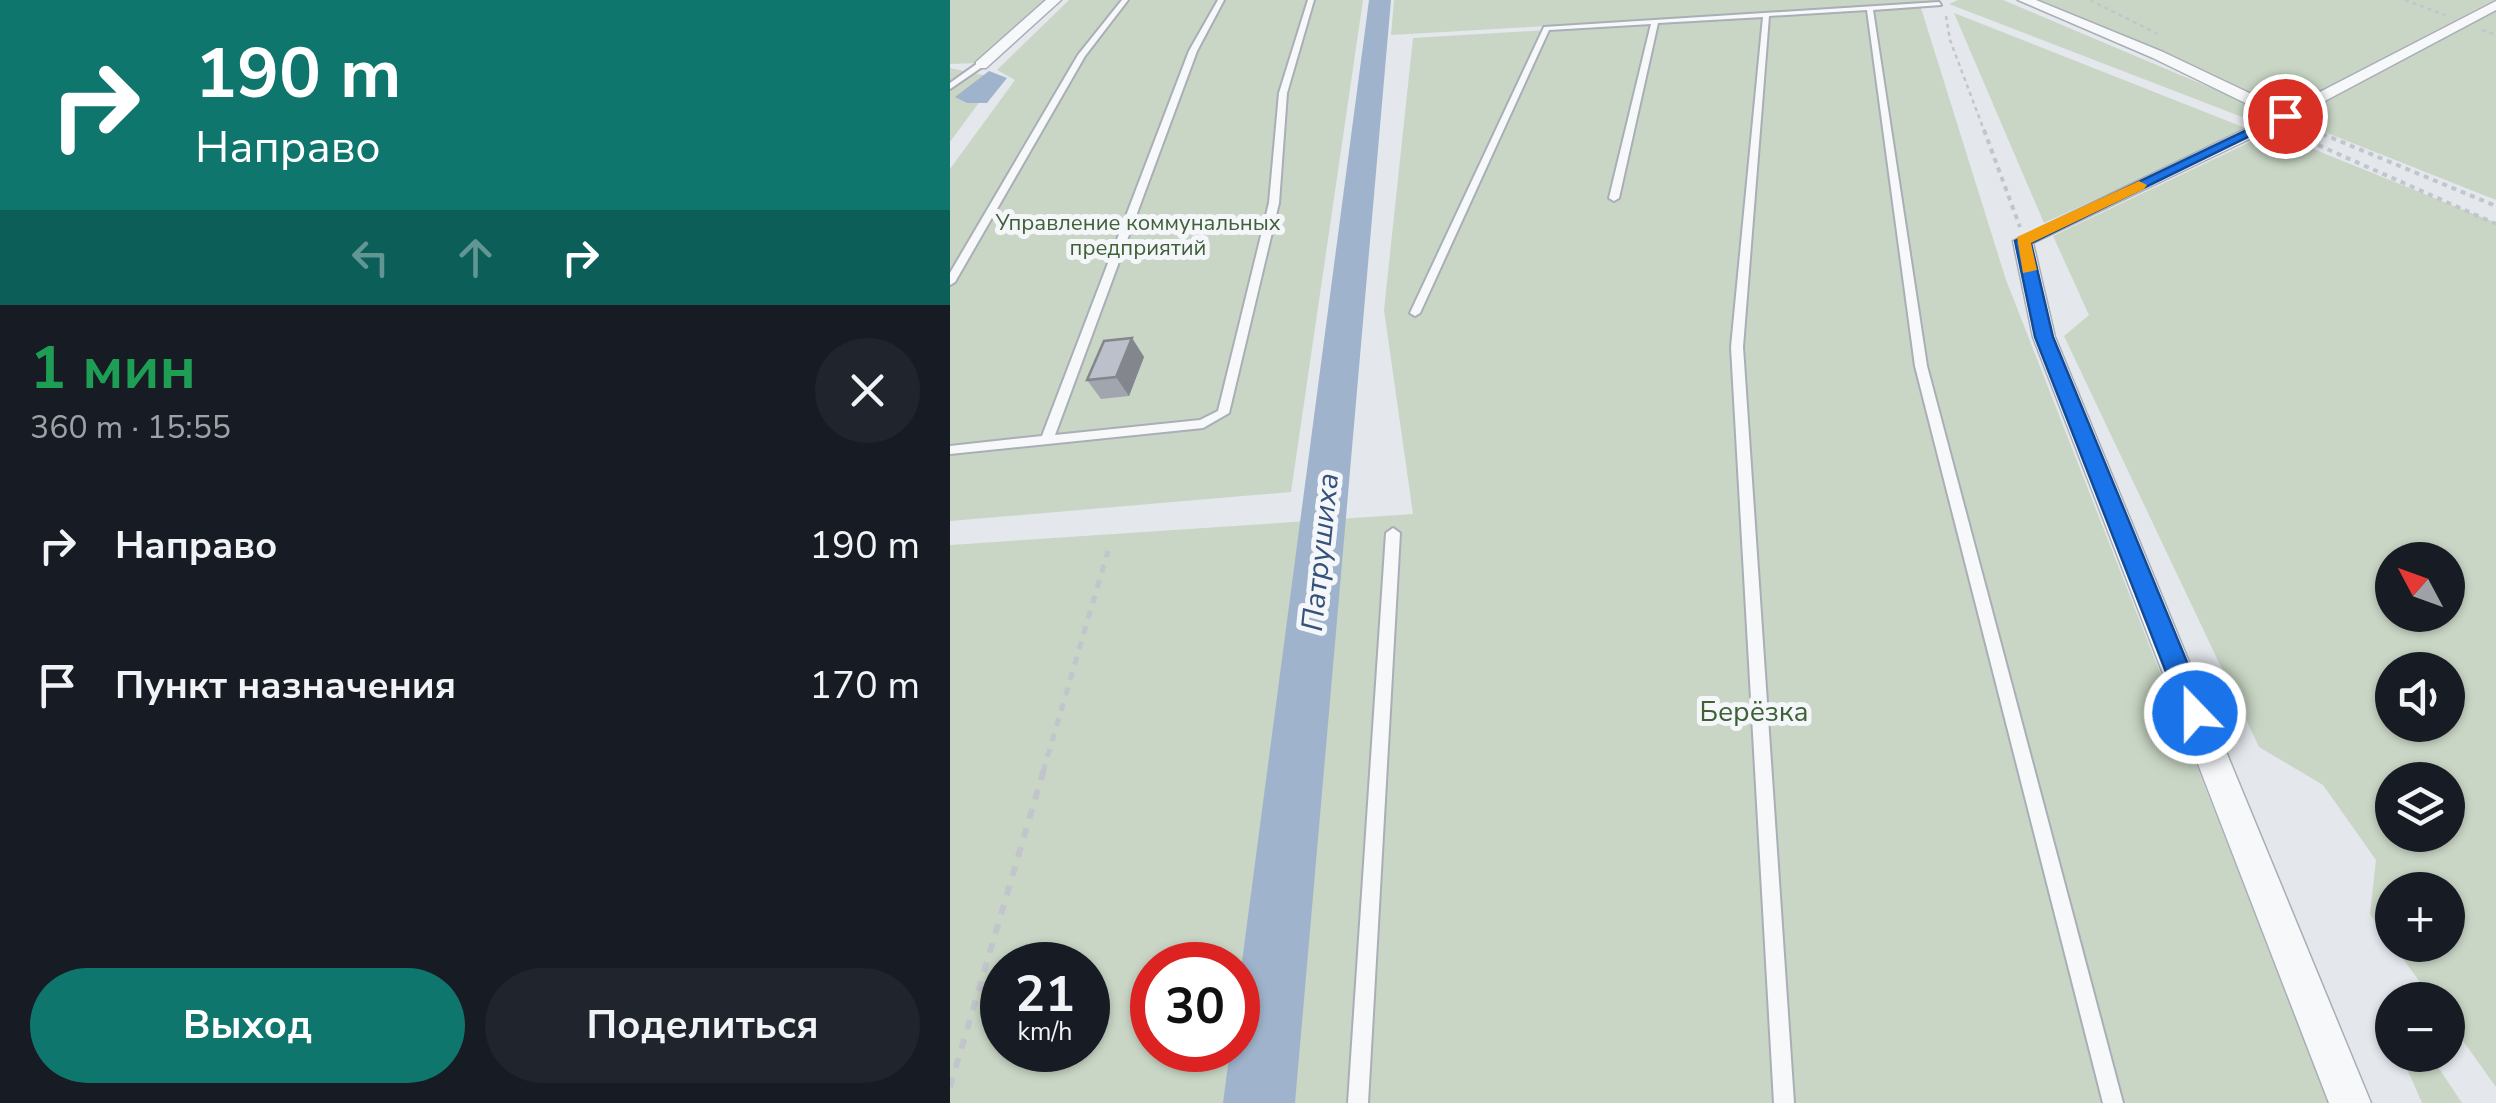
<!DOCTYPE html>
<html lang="ru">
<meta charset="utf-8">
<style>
body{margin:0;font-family:"Nunito Sans",sans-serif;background:#20242c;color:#f1f3f6;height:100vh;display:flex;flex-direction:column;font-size:38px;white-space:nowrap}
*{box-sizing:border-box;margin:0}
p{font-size:32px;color:#9ea1a6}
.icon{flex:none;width:55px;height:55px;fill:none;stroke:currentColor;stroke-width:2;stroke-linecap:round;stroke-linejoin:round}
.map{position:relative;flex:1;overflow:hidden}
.sheet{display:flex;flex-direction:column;background:#171b24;width:950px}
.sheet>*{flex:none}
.banner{background:#0f766e;color:#fff;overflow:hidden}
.needle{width:65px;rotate:311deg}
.fabs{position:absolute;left:1425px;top:542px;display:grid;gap:20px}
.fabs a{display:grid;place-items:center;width:90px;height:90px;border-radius:50%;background:#171b24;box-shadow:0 2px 8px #0004;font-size:50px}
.speed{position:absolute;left:30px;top:942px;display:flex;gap:20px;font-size:50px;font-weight:700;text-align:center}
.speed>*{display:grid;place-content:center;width:130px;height:130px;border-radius:50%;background:#171b24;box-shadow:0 2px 8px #0004;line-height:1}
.speed small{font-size:25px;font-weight:400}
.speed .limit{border:15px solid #d22;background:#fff;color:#111}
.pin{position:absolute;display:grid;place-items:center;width:85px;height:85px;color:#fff;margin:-42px;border:5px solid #fff;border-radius:50%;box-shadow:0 2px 10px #0007}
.me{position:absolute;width:110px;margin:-55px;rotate:338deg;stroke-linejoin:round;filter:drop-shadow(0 0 8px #0008)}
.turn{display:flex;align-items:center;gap:35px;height:210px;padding:0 30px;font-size:45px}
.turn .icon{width:130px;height:130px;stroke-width:2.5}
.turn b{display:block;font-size:70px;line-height:85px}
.lanes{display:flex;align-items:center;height:95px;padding:0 30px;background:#0003;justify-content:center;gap:50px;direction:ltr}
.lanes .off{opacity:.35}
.round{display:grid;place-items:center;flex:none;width:105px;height:105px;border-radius:52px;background:#20242c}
.headline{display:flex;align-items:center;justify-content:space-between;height:170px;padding:0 30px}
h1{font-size:60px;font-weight:700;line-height:75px;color:#1e9e55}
.button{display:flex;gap:20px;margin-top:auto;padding:20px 30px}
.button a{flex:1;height:115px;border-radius:60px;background:#0f766e;color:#fff;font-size:40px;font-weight:700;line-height:115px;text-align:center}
.button a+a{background:#20242c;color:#f1f3f6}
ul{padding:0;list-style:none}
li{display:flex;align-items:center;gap:30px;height:140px;padding:0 30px}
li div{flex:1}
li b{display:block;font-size:38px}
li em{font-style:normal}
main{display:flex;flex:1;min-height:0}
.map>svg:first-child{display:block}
</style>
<main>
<section class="sheet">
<div class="banner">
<div class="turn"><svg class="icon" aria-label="right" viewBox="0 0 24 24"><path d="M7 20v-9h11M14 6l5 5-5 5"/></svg><div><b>190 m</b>Направо</div></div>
<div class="lanes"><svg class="icon off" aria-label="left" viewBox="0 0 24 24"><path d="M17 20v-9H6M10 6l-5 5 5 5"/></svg><svg class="icon off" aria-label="ahead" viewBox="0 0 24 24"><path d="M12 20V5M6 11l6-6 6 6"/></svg><svg class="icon" aria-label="right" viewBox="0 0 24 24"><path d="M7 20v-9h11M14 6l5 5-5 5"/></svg></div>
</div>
<div class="headline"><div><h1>1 мин</h1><p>360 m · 15:55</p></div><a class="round"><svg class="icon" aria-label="close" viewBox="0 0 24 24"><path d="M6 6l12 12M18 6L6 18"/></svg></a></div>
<ul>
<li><svg class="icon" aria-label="right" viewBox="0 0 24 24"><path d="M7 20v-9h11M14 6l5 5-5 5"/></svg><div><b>Направо</b></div><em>190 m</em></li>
<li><svg class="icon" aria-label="arrive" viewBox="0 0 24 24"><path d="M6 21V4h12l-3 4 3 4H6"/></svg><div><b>Пункт назначения</b></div><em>170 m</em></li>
</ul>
<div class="button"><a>Выход</a><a>Поделиться</a></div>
</section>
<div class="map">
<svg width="1546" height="1103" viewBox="0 0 1546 1103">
<rect width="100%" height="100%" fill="#e4e7ec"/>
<path fill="#c9d6c5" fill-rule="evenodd" d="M0 0H95L27 63 0 64Z
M119 0H413L341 492 0 521V169L65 80 47 70Z
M444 0H988L977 4 441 35Z
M1008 0H1053L1325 115 1305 122 999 4Z
M1065 0H1544L1331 111Z
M971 8 1056 280 1379 1103H0V545L463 514 434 310 463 38ZM52 965H138V1050H52ZM202 965H288V1050H202Z
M1546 10V200L1342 119Z
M1004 13 1298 129 1094 223Z
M0 68 47 78 0 142Z
M1321 132 1546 223V1087L1498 1020V1000H1483L1443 945H1498V890H1442V944L1420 914 1426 860 1373 785 1309 747 1114 336 1139 315 1103 236ZM1498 560V615H1442V560ZM1498 670V725H1442V670ZM1498 780V835H1442V780Z
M1451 1055H1480L1512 1103H1472Z"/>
<path fill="#9fb4cc" d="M39 71 57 78 37 103H17L5 97Z"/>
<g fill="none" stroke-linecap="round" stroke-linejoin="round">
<path fill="#9fb4cc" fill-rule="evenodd" d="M419 0H441L345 1103H273L280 1050H288V992Z"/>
<g stroke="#a9aeb7" stroke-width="4">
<path id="service" d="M172 0H178L135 56 5 282 0 285V273L128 55Z
M268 0H274L247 51 105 435 250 420 268 411 319 203 329 93 358 0H364L337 93 329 203 279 413 253 428 0 454V446L92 436 239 51Z
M989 2 991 5 923 10 977 366 1173 1103H1153L965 366 917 10 819 16 793 347 844 1103H824L781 347 813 17 708 23 669 198 664 201 659 198 701 24 599 30 470 313 465 316 460 313 594 27Z
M28 63 35 65 0 89V83Z
M443 528 450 533 418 1103H398L436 533Z"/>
</g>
<g stroke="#a9aeb7" stroke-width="3">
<path id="minor" d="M96 0H111L36 68H26V62Z
M1068 0H1086L1213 52 1335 110 1546 1V10L1341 119 1083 243 1105 337 1421 1103H1379L1083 337 1063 241 1322 116 1203 58Z"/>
</g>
<path stroke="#c2c5cb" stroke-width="2.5" stroke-dasharray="4 4" stroke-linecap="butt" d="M1140 0 1212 36
M1455 0 1495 15
M996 16 1000 40 1035 133
M1532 30 1546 35
M1355 127 1369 133"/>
<path stroke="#c2c5cb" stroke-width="4" stroke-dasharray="5 5" stroke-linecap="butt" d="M1034 130 1070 227
M1363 130 1546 206
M1341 133 1546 224"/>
<path stroke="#c2c5cb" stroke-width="5" stroke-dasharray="8 8" stroke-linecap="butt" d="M93 772 158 551"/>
<path stroke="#c2c5cb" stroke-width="6" stroke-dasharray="10 10" stroke-linecap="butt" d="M0 1087 94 769"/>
<use href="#service" fill="#f7f8fa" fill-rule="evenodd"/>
<use href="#minor" fill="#f7f8fa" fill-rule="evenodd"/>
</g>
<path fill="#a1a5ae" d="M182 338 194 357 179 396 151 399 137 380Z"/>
<path fill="#83868d" d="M182 338 194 357 179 396 166 377Z"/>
<path fill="#bbc0ca" stroke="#83868d" stroke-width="2.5" d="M182 338 166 377 137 380 154 341Z"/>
<path fill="#1a73e8" stroke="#114b97" stroke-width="2.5" d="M1330 114 1341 116 1081 243 1103 337 1258 713 1255 721 1245 724 1236 721 1232 713 1085 337 1065 241Z"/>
<path fill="#f59e0b" d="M1189 181 1197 185 1194 189 1081 243 1087 270 1073 273 1067 237Z"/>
<g text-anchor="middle" stroke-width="10" stroke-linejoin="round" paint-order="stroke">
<g font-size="22" fill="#3f6138" stroke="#f4f6f9">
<text x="188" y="230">Управление коммунальных<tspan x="188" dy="25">предприятий</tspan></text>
</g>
<g font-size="28" fill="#3f6138" stroke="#f4f6f9">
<text x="804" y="721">Берёзка</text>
</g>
<g font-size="30" font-style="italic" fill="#34527a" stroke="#f4f6f9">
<text transform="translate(370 552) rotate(-84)" y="10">Патрушиха</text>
</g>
</g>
</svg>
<div class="fabs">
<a><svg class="needle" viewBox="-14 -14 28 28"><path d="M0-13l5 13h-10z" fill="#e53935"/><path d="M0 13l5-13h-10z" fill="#9ea1a6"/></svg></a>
<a><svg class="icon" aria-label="sound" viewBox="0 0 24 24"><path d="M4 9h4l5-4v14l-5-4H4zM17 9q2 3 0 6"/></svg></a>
<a><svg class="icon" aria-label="layers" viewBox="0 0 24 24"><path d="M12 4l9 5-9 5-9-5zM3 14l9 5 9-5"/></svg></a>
<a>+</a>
<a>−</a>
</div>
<div class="speed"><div>21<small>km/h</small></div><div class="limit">30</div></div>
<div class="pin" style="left:1335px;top:116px;background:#d93025"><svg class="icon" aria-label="arrive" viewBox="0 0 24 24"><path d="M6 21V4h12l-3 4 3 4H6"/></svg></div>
<svg class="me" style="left:1245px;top:713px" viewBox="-20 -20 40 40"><circle r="17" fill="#1a73e8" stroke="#fff" stroke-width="3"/><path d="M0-11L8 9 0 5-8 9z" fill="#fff"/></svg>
</div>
</main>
